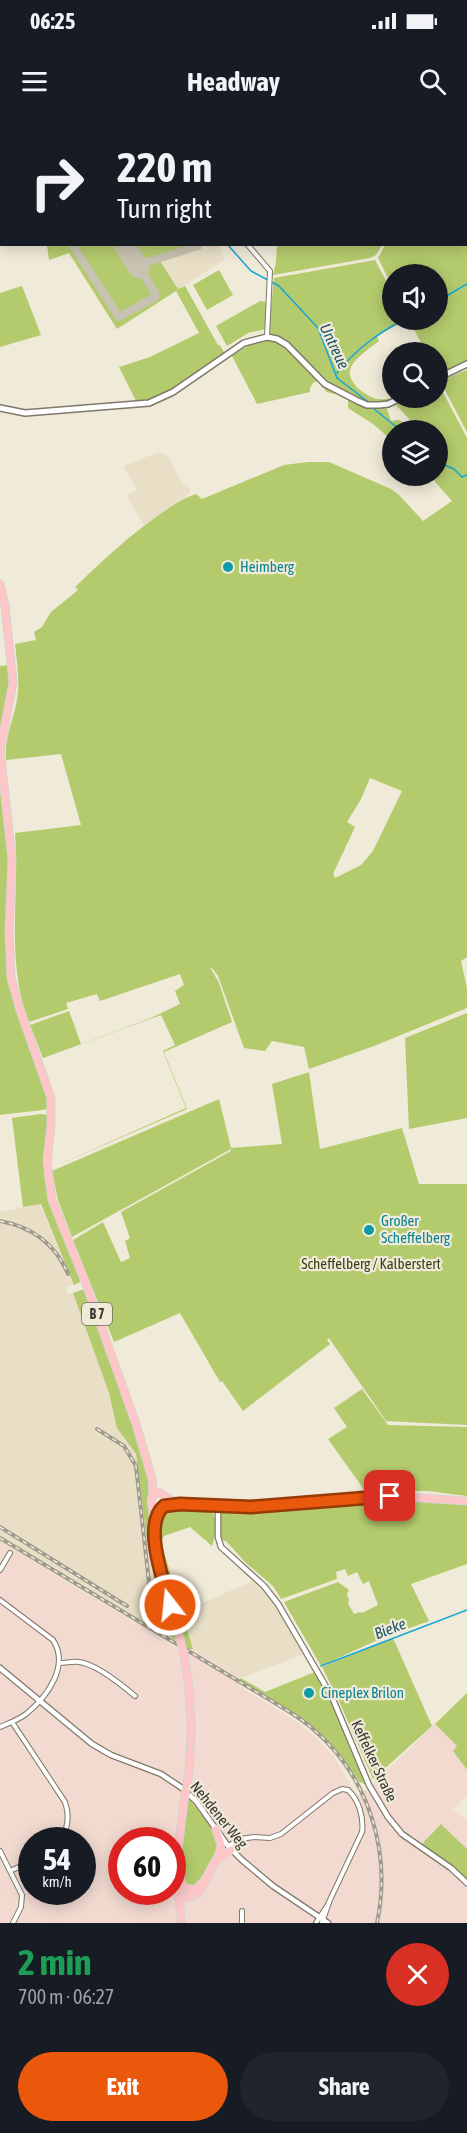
<!DOCTYPE html>
<meta charset="utf-8">
<style>
body{margin:0;font-family:"Asap Condensed",sans-serif;background:#20242c;color:#f1f3f6;height:100vh;display:flex;flex-direction:column;font-size:22px;white-space:nowrap}
*{box-sizing:border-box;margin:0}
p{font-size:20px;color:#9ea1a6}
.icon{flex:none;width:33px;height:33px;fill:none;stroke:currentColor;stroke-width:2;stroke-linecap:round;stroke-linejoin:round}
.map{position:relative;height:1803px;overflow:hidden}
.drawer{display:flex;flex-direction:column;background:#171b24;flex:1}
.drawer>*{flex:none}
.guide{position:absolute;left:0px;top:0px;width:468px;height:126px;box-shadow:0 3px 15px #0003;background:#171b24;color:#f1f3f6;overflow:hidden}
.controls{position:absolute;left:382px;top:144px;display:grid;gap:12px}
.controls a{display:grid;place-items:center;width:66px;height:66px;border-radius:50%;background:#171b24;box-shadow:0 3px 15px #0003;font-size:30px}
.speed{position:absolute;left:18px;top:1707px;display:flex;gap:12px;font-size:30px;font-weight:700;text-align:center}
.speed>*{display:grid;place-content:center;width:78px;height:78px;border-radius:50%;background:#171b24;box-shadow:0 3px 15px #0003;line-height:1}
.speed small{font-size:15px;font-weight:400}
.speed .limit{border:9px solid #d22;background:#fff;color:#111}
.pin{position:absolute;display:grid;place-items:center;width:51px;height:51px;color:#fff;margin:-26px;border-radius:12px;box-shadow:0 3px 9px #0006}
.me{position:absolute;width:66px;margin:-33px;rotate:344deg;stroke-linejoin:round;filter:drop-shadow(0 0 4px #0008)}
.turn{display:flex;align-items:center;gap:21px;height:126px;padding:0 18px;font-size:27px}
.turn .icon{width:78px;height:78px;stroke-width:2.5}
.turn b{display:block;font-size:42px;line-height:51px}
.round{display:grid;place-items:center;flex:none;width:63px;height:63px;border-radius:32px;background:#20242c}
.headline{display:flex;align-items:center;justify-content:space-between;height:102px;padding:0 18px}
h1{font-size:36px;font-weight:700;line-height:45px;color:#1e9e55}
.primary-button{display:flex;gap:12px;margin-top:auto;padding:12px 18px}
.primary-button a{flex:1;height:69px;border-radius:36px;background:#ea580c;color:#fff;font-size:24px;font-weight:700;line-height:69px;text-align:center}
.primary-button a+a{background:#20242c;color:#f1f3f6}
.status{display:flex;justify-content:space-between;align-items:center;height:42px;padding:0 30px;background:#171b24;direction:ltr}
.status svg{height:16px;fill:currentColor}
header{display:flex;justify-content:space-between;align-items:center;height:78px;padding:0 18px;background:#171b24;font-size:27px;font-weight:700}
.map>svg:first-child{display:block}
</style>
<div class="status"><b>06:25</b><svg viewBox="0 0 49 12"><path d="M0 12V9h3v3zM5 12V6h3v6zM10 12V3h3v9zM15 12V0h3v12zM26 1h20v11H26zM47 4h2v5h-2z"/></svg></div>
<header><svg class="icon" aria-label="menu" viewBox="0 0 24 24"><path d="M4 6h16M4 12h16M4 18h16"/></svg>Headway<svg class="icon" aria-label="search" viewBox="0 0 24 24"><circle cx="10" cy="10" r="6"/><path d="M15 15l6 6"/></svg></header>
<div class="map">
<svg width="467" height="1803" viewBox="0 0 467 1803">
<rect width="100%" height="100%" fill="#f0ead8"/>
<path fill="#f2dad0" fill-rule="evenodd" d="M0 1422 177 1528 193 1529 241 1558 238 1565 297 1602 316 1618 334 1637 357 1675 371 1666 435 1604 457 1626 453 1631 467 1650V1675L453 1689 467 1700V1729L441 1704 467 1763V1803H0ZM32 1720H82V1772H32ZM122 1720H172V1772H122Z"/>
<path fill="#e8dfc6" d="M64 125H219L224 140 117 208Z
M159 332 168 336 182 362 191 370 186 377 144 405 126 375 137 370 123 346Z
M40 1084 74 1165 66 1167V1170L68 1174 73 1173 109 1273 117 1307 136 1334 147 1421 165 1506 157 1515 0 1422V1092Z
M253 1461 271 1479 304 1534 241 1558 193 1529 182 1492Z"/>
<path fill="#b4cb6d" fill-rule="evenodd" d="M0 0H281L2 2 1 28Z
M467 75V243L438 257V232H426L409 200H438V154H393V168L378 138 385 125 466 124Z
M47 125H194V127L158 138 178 169 185 166 218 225H220L225 234 173 271 156 280 137 283 119 247 150 237 199 213 176 171 117 209 69 133 49 140Z
M277 125V124L382 125 376 135 370 138 273 155 276 142Z
M375 140 393 174V200H406L377 216 379 221C370 228 356 237 351 247 344 261 367 278 379 279 382 280 386 279 389 279L390 282 368 283 337 270 335 274 327 272 317 261 313 263 310 268V272L257 284 232 236C261 216 266 215 296 233L268 214 274 158Z
M219 150 233 175 207 190 193 165Z
M22 166 41 215 0 227V173Z
M260 181 267 182 266 209 248 213 227 226 216 206Z
M467 250V312L440 261Z
M438 263 467 318V837L461 841 467 868V888L374 926 309 949 304 927 272 921 265 931 244 928 218 856 212 848 210 847 219 863 232 902 164 932 187 989 53 1047 186 988 163 931 175 925 161 895 43 938 30 905 69 891 81 924 151 898 180 884 175 871 184 865 180 854 100 881 97 874 66 883 68 889 29 902C5 841 20 776 15 713L81 705 61 634 6 640C4 619 13 601 17 580 20 562 17 542 15 524L36 520 34 512 42 507 51 492 78 470 75 467C103 440 131 414 163 392 174 385 183 378 196 374L202 379 284 345 308 342H329L391 369 399 375 423 401 452 381 430 356H438V310H393V321L373 304 348 288V280L360 285 386 286 391 301 398 300 412 305 419 300 411 301 396 285 410 278H438ZM370 658 402 671 373 731 361 745 335 758 333 754 355 707 347 702 361 679Z
M9 545 11 554 0 614V546Z
M0 646 9 738 7 838 43 956 50 989 0 995Z
M467 893V998L409 1009 405 918Z
M309 952 320 1029 402 1008 419 1064H467V1305L386 1301 329 1218 327 1220 330 1224 243 1291 222 1261 220 1262 180 1193 114 1222 73 1120 103 1102 121 1142 130 1138 125 1121 130 1118 121 1092 231 1031V1029L72 1117 58 1080 52 1051 219 979 231 1028 282 1024 272 964Z
M40 994 51 995 44 1055 50 1083 80 1156V1162L74 1165 41 1084 23 1087 12 998Z
M81 1170 87 1171 134 1304 152 1371 149 1378 178 1522 162 1510 165 1506 147 1421 136 1334 117 1308 109 1273 73 1173Z
M362 1269 388 1305 467 1307V1376L428 1371H365L328 1319 347 1307 334 1288Z
M390 1378 467 1384V1444L411 1464 429 1501 382 1518 321 1546 284 1482 338 1462 349 1470 347 1474 349 1480 348 1483 354 1494 360 1492 362 1493 378 1485 369 1461 363 1464 357 1452 348 1456 345 1449 336 1452 337 1459 281 1479 273 1466 246 1443 226 1421 221 1420 219 1412 221 1394 225 1391Z
M166 1388 207 1389 212 1391C217 1402 216 1415 212 1426L190 1407 164 1416 161 1422 193 1529H184L160 1440 156 1402 162 1391Z
M393 1518 432 1606 373 1659 339 1581 322 1547Z
M315 1552 331 1579 367 1666 361 1662 360 1663C325 1610 291 1593 239 1561L241 1558 265 1572Z
M467 1573V1650L453 1631 457 1626 435 1604Z
M188 1677 210 1706 218 1727 196 1767H186C174 1740 184 1705 188 1677Z
M441 1704 467 1729V1763L420 1726Z"/>
<g fill="none" stroke-linecap="round" stroke-linejoin="round">
<path stroke="#12a6d5" stroke-width="1.5" d="M121 0 122 2
M227 124 251 151 279 166 318 208 337 258 371 284
M438 181 467 164
M337 253C356 229 377 214 403 200
M373 288 400 310
M438 342 454 349 462 357 467 355
M321 1546 467 1490"/>
<path stroke="#c8c2b2" stroke-width="8" d="M0 12 2 14
M72 124 119 197 155 177V173L139 148
M134 140 141 144 198 126"/>
<path stroke="#c8c2b2" stroke-width="21" d="M45 0 46 2
M124 124 139 148"/>
<g stroke="#7e7969" stroke-width="6">
<path id="minor" d="M247 124 270 151 267 217
M0 1450 10 1433
M0 1480 53 1520C70 1546 47 1577 26 1594 18 1600 9 1603 0 1607
M60 1543C66 1543 73 1541 79 1542 96 1544 122 1565 135 1576
M12 1602 65 1682C70 1696 68 1708 61 1720
M228 1726 241 1719 254 1717 270 1718 281 1714 333 1673 342 1669 348 1670C359 1680 364 1698 362 1712L329 1782 322 1803
M231 1730 245 1719
M0 1731 22 1775 21 1787 13 1803
M10 1751 32 1741
M242 1803V1791
M316 1803 329 1783"/>
</g>
<g stroke="#7e7969" stroke-width="7">
<path id="tertiary" d="M218 1387V1417L221 1427 264 1466 278 1484 332 1577 369 1665 388 1697 402 1714 451 1748 467 1763
M0 1548 92 1624 111 1635 161 1654 182 1668 196 1681 228 1726 242 1740 273 1766 328 1803"/>
</g>
<g stroke="#7e7969" stroke-width="8">
<path id="secondary" d="M438 258 467 244
M0 288 25 293 149 283 173 272 244 223 267 217 277 219 287 225 325 264 358 281 367 285H379L388 284 401 278"/>
</g>
<g stroke="#d4d3d2" stroke-width="9">
<path id="primary" d="M0 464 5 486 13 562 0 631 12 739 9 810 11 858 20 890 51 978V1005L47 1041 52 1080 86 1164 136 1304 152 1359 153 1375
M166 1378 165 1384 161 1388H155L151 1383 152 1376 158 1372 178 1384
M152 1385 159 1442 180 1519
M164 1386 180 1385 251 1387 390 1376 467 1381
M184 1535C192 1577 193 1618 188 1660
M216 1709 221 1725 219 1733
M180 1757 182 1764 187 1769H196L203 1762
M179 1779C206 1775 202 1765 213 1745 217 1738 225 1734 231 1730
M181 1803 177 1739 184 1681"/>
</g>
<use href="#minor" stroke="#fff" stroke-width="4"/>
<use href="#tertiary" stroke="#fff" stroke-width="4.5"/>
<use href="#secondary" stroke="#fff" stroke-width="5"/>
<use href="#primary" stroke="#ffc6c8" stroke-width="7"/>
<g stroke="#9f9a8d" stroke-width="4">
<path id="rail" d="M0 1101C32 1107 55 1123 68 1154
M97 1309 124 1326 136 1346 152 1489 156 1501 165 1515
M0 1407 127 1486
M0 1418 275 1583C288 1591 302 1599 313 1609 369 1657 392 1732 377 1803"/>
</g>
<use href="#rail" stroke="#f0ead8" stroke-width="1.5" stroke-dasharray="4.5" stroke-linecap="butt"/>
<g stroke="#d4d3d2" stroke-width="9" stroke-linecap="butt">
<path id="primary-bridge" d="M180 1519 184 1535
M184 1681 188 1660"/>
</g>
<use href="#primary-bridge" stroke="#ffc6c8" stroke-width="7"/>
</g>
<g fill="none" stroke-linecap="round" stroke-linejoin="round">
<g stroke="#983908" stroke-width="15">
<path id="route" d="M170 1485C164 1462 142 1404 164 1386L180 1384 251 1387 390 1376"/>
</g>
<use href="#route" stroke="#ea580c" stroke-width="10"/>
</g>
<g fill="#0f9aa8" stroke="#f0ead8" stroke-width="2">
<circle cx="228" cy="447" r="6"/>
<circle cx="369" cy="1110" r="6"/>
<circle cx="309" cy="1573" r="6"/>
</g>
<g text-anchor="middle" stroke-width="4.5" stroke-linejoin="round" paint-order="stroke">
<rect fill="#f0ead8" stroke="#726e64" stroke-width="1.5" x="82" y="1183" width="30" height="22" rx="4.5"/>
<g font-size="14" font-weight="bold" fill="#3c3932">
<text x="97" y="1199">B 7</text>
</g>
<g font-size="15" fill="#0d838f" stroke="#f0ead8" text-anchor="start">
<text x="240" y="452">Heimberg</text>
<text x="381" y="1106">Großer<tspan x="381" dy="17">Scheffelberg</tspan></text>
<text x="321" y="1578">Cineplex Brilon</text>
</g>
<g font-size="15" fill="#374017" stroke="#f0ead8">
<text x="371" y="1149">Scheffelberg / Kalberstert</text>
</g>
<g font-size="15" fill="#3c3932" stroke="#f0ead8">
<text transform="translate(374 1641) rotate(65)" y="5">Keffelker Straße</text>
<text transform="translate(219 1695) rotate(51)" y="5">Nehdener Weg</text>
</g>
<g font-size="16" font-style="italic" fill="#23566a" stroke="#f0ead8">
<text transform="translate(335 226) rotate(65)" y="6">Untreue</text>
<text transform="translate(390 1508) rotate(-21)" y="6">Bieke</text>
</g>
</g>
</svg>
<div class="controls">
<a><svg class="icon" aria-label="sound" viewBox="0 0 24 24"><path d="M4 9h4l5-4v14l-5-4H4zM17 9q2 3 0 6"/></svg></a>
<a><svg class="icon" aria-label="search" viewBox="0 0 24 24"><circle cx="10" cy="10" r="6"/><path d="M15 15l6 6"/></svg></a>
<a><svg class="icon" aria-label="layers" viewBox="0 0 24 24"><path d="M12 4l9 5-9 5-9-5zM3 14l9 5 9-5"/></svg></a>
</div>
<div class="speed"><div>54<small>km/h</small></div><div class="limit">60</div></div>
<div class="pin" style="left:390px;top:1376px;background:#d93025"><svg class="icon" aria-label="arrive" viewBox="0 0 24 24"><path d="M6 21V4h12l-3 4 3 4H6"/></svg></div>
<svg class="me" style="left:170px;top:1485px" viewBox="-20 -20 40 40"><circle r="17" fill="#ea580c" stroke="#fff" stroke-width="3"/><path d="M0-11L8 9 0 5-8 9z" fill="#fff"/></svg>
<div class="guide">
<div class="turn"><svg class="icon" aria-label="right" viewBox="0 0 24 24"><path d="M7 20v-9h11M14 6l5 5-5 5"/></svg><div><b>220 m</b>Turn right</div></div>
</div>
</div>
<section class="drawer">
<div class="headline"><div><h1>2 min</h1><p>700 m · 06:27</p></div><a class="round" style="background:#d93025;color:#fff"><svg class="icon" aria-label="close" viewBox="0 0 24 24"><path d="M6 6l12 12M18 6L6 18"/></svg></a></div>
<div class="primary-button"><a>Exit</a><a>Share</a></div>
</section>
